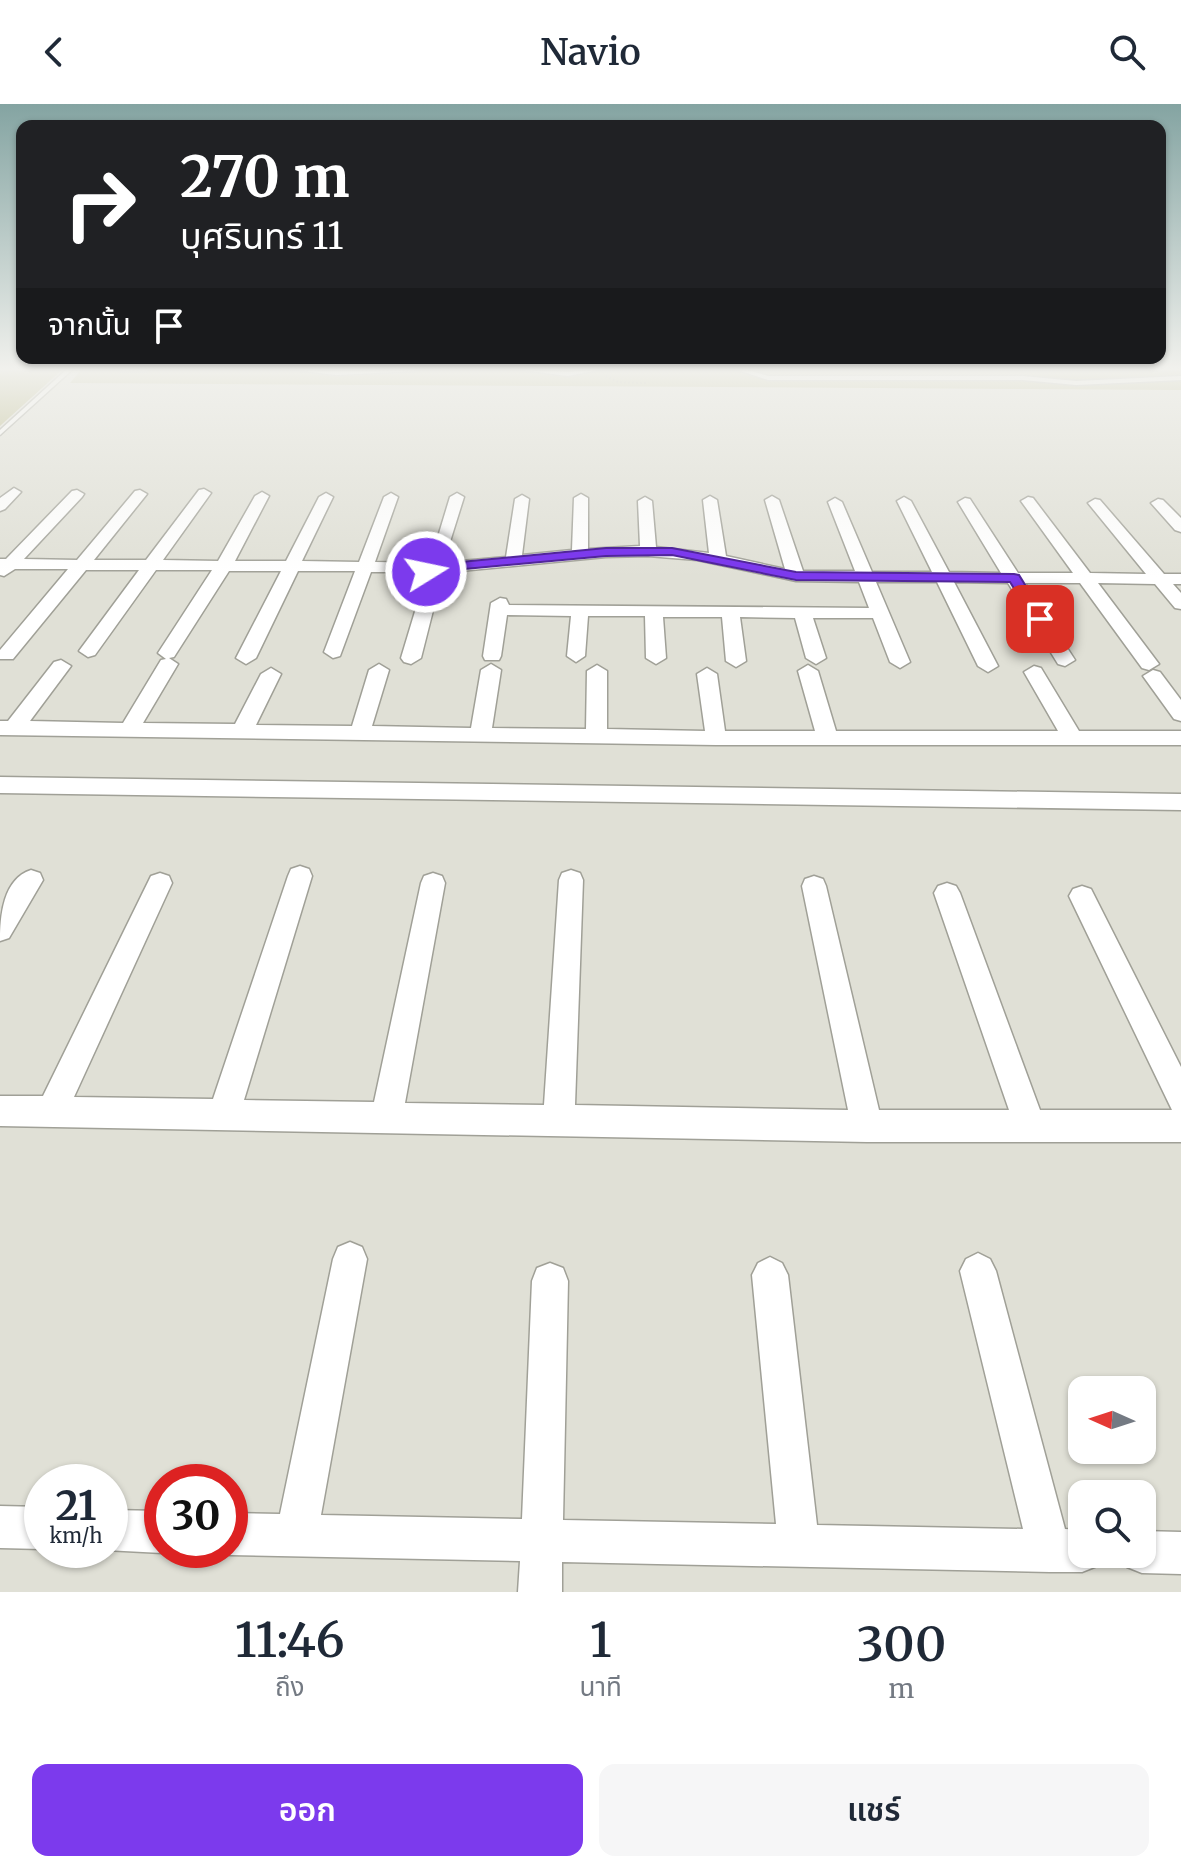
<!DOCTYPE html>
<html lang="th">
<meta charset="utf-8">
<style>
body{margin:0;font-family:Merriweather,"Noto Sans Thai",serif;background:#f6f6f7;color:#1f2937;height:100vh;display:flex;flex-direction:column;font-size:30px;white-space:nowrap}
*{box-sizing:border-box;margin:0}
p{font-size:26px;color:#747a83}
.icon{flex:none;width:44px;height:44px;fill:none;stroke:currentColor;stroke-width:2;stroke-linecap:round;stroke-linejoin:round}
.map{position:relative;height:1488px;overflow:hidden}
.panel{display:flex;flex-direction:column;background:#fff;flex:1}
.panel>*{flex:none}
.top-card{position:absolute;left:16px;top:16px;width:1150px;height:244px;border-radius:16px;box-shadow:0 2px 6px #0004;background:#202124;color:#fff;overflow:hidden}
.needle{width:52px;rotate:273deg}
.fabs{position:absolute;left:1068px;top:1272px;display:grid;gap:16px}
.fabs a{display:grid;place-items:center;width:88px;height:88px;border-radius:16px;background:#fff;box-shadow:0 2px 6px #0004;font-size:40px}
.speed{position:absolute;left:24px;top:1360px;display:flex;gap:16px;font-size:40px;font-weight:700;text-align:center}
.speed>*{display:grid;place-content:center;width:104px;height:104px;border-radius:50%;background:#fff;box-shadow:0 2px 6px #0004;line-height:1}
.speed small{font-size:20px;font-weight:400}
.speed .limit{border:12px solid #d22;background:#fff;color:#111}
.pin{position:absolute;display:grid;place-items:center;width:68px;height:68px;color:#fff;margin:-34px;border-radius:16px;box-shadow:0 4px 12px #0006}
.me{position:absolute;width:88px;margin:-44px;rotate:80deg;stroke-linejoin:round;filter:drop-shadow(0 0 6px #0008)}
.turn{display:flex;align-items:center;gap:28px;height:168px;padding:0 32px;font-size:36px}
.turn .icon{width:104px;height:104px;stroke-width:2.5}
.turn b{display:block;font-size:56px;line-height:68px}
.then{display:flex;align-items:center;height:76px;padding:0 32px;background:#0003;gap:16px;font-size:30px}
.eta{display:flex;justify-content:space-evenly;align-items:center;height:136px;text-align:center}
.eta b{font-size:48px;font-weight:600;line-height:56px}
.cta{display:flex;gap:16px;margin-top:auto;padding:16px 32px}
.cta a{flex:1;height:92px;border-radius:16px;background:#7c3aed;color:#fff;font-size:32px;font-weight:600;line-height:92px;text-align:center}
.cta a+a{background:#f6f6f7;color:#1f2937}
header{display:flex;justify-content:space-between;align-items:center;height:104px;padding:0 32px;background:#fff;font-size:36px;font-weight:600}
.map>svg:first-child{display:block}
</style>
<header><svg class="icon" aria-label="back" viewBox="0 0 24 24"><path d="M15 5l-7 7 7 7"/></svg>Navio<svg class="icon" aria-label="search" viewBox="0 0 24 24"><circle cx="10" cy="10" r="6"/><path d="M15 15l6 6"/></svg></header>
<div class="map">
<svg width="1181" height="1488" viewBox="0 0 1181 1488">
<rect width="100%" height="100%" fill="#e0e0d6"/>
<path fill="#b3b27c" d="M0 265H63L0 322Z
M82 265H1181V286L70 279Z"/>
<g fill="none" stroke-linecap="round" stroke-linejoin="round">
<g stroke="#a0a097" stroke-width="3">
<path id="service" d="M67 265H73L0 331V326Z
M117 265H149L146 267H120Z
M288 265 336 267 417 265 414 267 336 271Z
M514 265 568 268 603 265 568 272Z
M735 265H744L768 272H1023L1076 277 1181 272V276L1076 281 1023 276H768Z"/>
</g>
<g stroke="#a0a097" stroke-width="3">
<path id="minor" d="M14 384 21 388 5 405 0 407V394Z
M204 385 211 389 163 456 218 457 255 392 262 388 269 392 235 457H286L319 393 326 389 333 393 302 457 359 458 384 393 391 389 398 393 375 458 430 459 450 393 457 389 464 393 443 460 432 461 431 467 425 468H371L340 552 333 554 324 548 355 467H298L256 554 246 560 236 554 281 467H229L174 553 169 554 178 560 143 619 235 620 261 570 271 564 281 570 256 621 352 622 369 566 379 560 389 566 372 622 471 624 481 566 491 560 501 566 492 624 586 625 587 567 597 561 607 567V625L705 627 697 570 707 564 717 570 725 627H815L798 567 808 561 818 567 836 627H1058L1024 568 1034 562 1041 564 1079 627H1181V641H716L0 631V617H8L54 558 61 556 71 562 30 617 123 619 161 556 166 555 158 549 212 466H156L95 551 88 553 79 547 139 466H86L13 555H0V546L68 465H15L4 472 0 471V455H6L72 387 77 386 84 390 82 393 24 455 77 456 135 387 140 386 147 390 94 456H146L199 386Z
M581 390 588 394V445L640 442 638 397 645 393 652 397 656 443 709 449 703 396 710 392 717 396 726 452 785 465 765 396 772 392 779 396 803 467H855L828 398 835 394 842 398 872 468H932L897 397 904 393 911 397 949 468 1001 469 958 398 965 394 970 395 1018 469H1073L1021 397 1028 393 1033 394 1090 469 1146 470 1088 399 1095 395 1100 396 1164 470H1181V480H1173L1181 489V505L1175 504 1155 480 1098 479 1159 560 1149 566 1142 564 1080 479H1025L1075 556 1065 562 1058 560 1008 479 954 478 998 562 988 568 978 562 937 478H876L910 558 900 564 890 558 873 514H813L826 554 816 560 806 554 795 514 740 513 746 557 736 563 726 557 722 513H663L666 554 656 560 646 554 645 512H588L585 552 576 558 567 552 571 512 507 511 501 552 499 556H485L483 552 491 499 500 494 506 495 509 501 869 504 859 478 796 477 697 456 648 452 606 453 450 468 442 463 450 458 506 453 515 395 522 391 529 395 522 451 572 446 574 394Z
M1158 395 1163 396 1181 414V428L1175 426 1151 399Z
M434 466 442 471 421 554 411 560 404 558 401 554 426 471Z
M1153 566 1160 568 1181 596V617L1174 615 1143 572Z
M0 673 1181 690V706L0 689Z
M300 762 309 765 312 772 244 996 374 998 421 779 424 772 433 769 442 772 445 779 405 999 544 1001 559 776 562 769 571 766 580 769 583 776 575 1001 848 1006 802 782 805 775 814 772 823 775 826 782 879 1006H1009L934 789 938 782 947 779 956 782 960 789 1040 1006H1172L1069 792 1073 785 1082 782 1091 785 1181 963V1038H867L0 1022V992H43L151 772 160 769 169 772 172 779 74 993 213 995 288 772 291 765Z
M31 766 40 769 43 776 9 834 0 837C0 812 3 775 31 766Z
M350 1138 362 1143 367 1155 321 1411 522 1415 532 1177 537 1164 550 1159 563 1164 568 1177 563 1416 776 1420 752 1171 758 1159 770 1153 782 1159 788 1171 817 1421 1023 1425 960 1167 966 1155 978 1149 990 1155 996 1167 1065 1425 1082 1426V1450H1102L1097 1462 1082 1468H1050L562 1458V1488H518L520 1457 230 1451 218 1446H230V1409L280 1410 333 1155 338 1143Z
M0 1402 42 1403V1445L0 1444Z
M110 1406 162 1407V1446H169L162 1449 105 1446H110Z
M1142 1427 1181 1428V1470L1142 1469 1127 1463 1122 1450H1142Z"/>
</g>
<path stroke="#888882" stroke-width="2" stroke-dasharray="1 3" stroke-linecap="butt" d="M606 272 618 278 648 279"/>
<use href="#service" fill="#fff" fill-rule="evenodd"/>
<use href="#minor" fill="#fff" fill-rule="evenodd"/>
</g>
<linearGradient id="sky" x2="0" y2="1"><stop stop-color="#84a4a2"/><stop offset="0.56" stop-color="#f1f1ed"/><stop offset="1" stop-color="#f1f1ed" stop-opacity="0"/></linearGradient>
<rect width="1181" height="473" fill="url(#sky)"/>
<path fill="#7c3aed" stroke="#51269a" stroke-width="2" d="M606 444H672L796 468 1014 470 1019 471 1046 515 1035 518 1010 478 796 476 672 451 606 452 454 466 440 475 420 468 426 465 437 467 450 459Z"/>
</svg>
<div class="fabs">
<a><svg class="needle" viewBox="-14 -14 28 28"><path d="M0-13l5 13h-10z" fill="#e53935"/><path d="M0 13l5-13h-10z" fill="#747a83"/></svg></a>
<a><svg class="icon" aria-label="search" viewBox="0 0 24 24"><circle cx="10" cy="10" r="6"/><path d="M15 15l6 6"/></svg></a>
</div>
<div class="speed"><div>21<small>km/h</small></div><div class="limit">30</div></div>
<div class="pin" style="left:1040px;top:515px;background:#d93025"><svg class="icon" aria-label="arrive" viewBox="0 0 24 24"><path d="M6 21V4h12l-3 4 3 4H6"/></svg></div>
<svg class="me" style="left:426px;top:468px" viewBox="-20 -20 40 40"><circle r="17" fill="#7c3aed" stroke="#fff" stroke-width="3"/><path d="M0-11L8 9 0 5-8 9z" fill="#fff"/></svg>
<div class="top-card">
<div class="turn"><svg class="icon" aria-label="right" viewBox="0 0 24 24"><path d="M7 20v-9h11M14 6l5 5-5 5"/></svg><div><b>270 m</b>บุศรินทร์ 11</div></div>
<div class="then">จากนั้น<svg class="icon" aria-label="arrive" viewBox="0 0 24 24"><path d="M6 21V4h12l-3 4 3 4H6"/></svg></div>
</div>
</div>
<section class="panel">
<div class="eta">
<div><b>11:46</b><p>ถึง</p></div>
<div><b>1</b><p>นาที</p></div>
<div><b>300</b><p>m</p></div>
</div>
<div class="cta"><a>ออก</a><a>แชร์</a></div>
</section>
